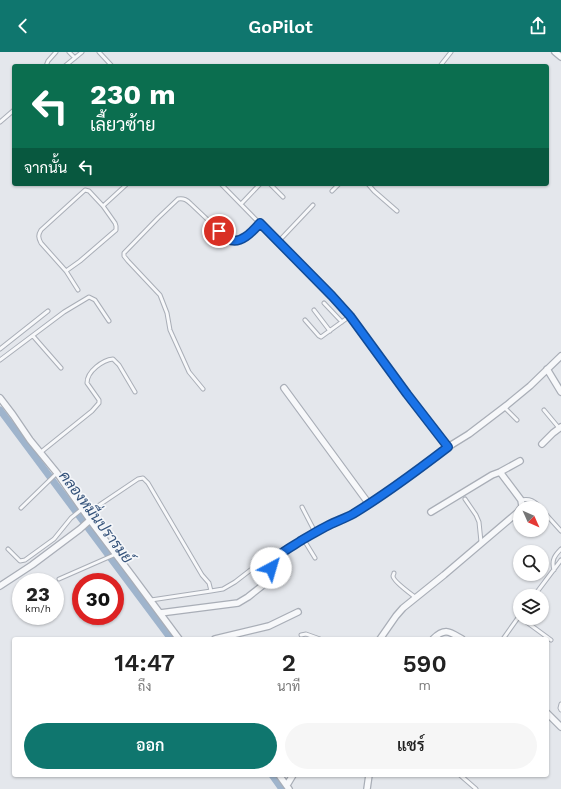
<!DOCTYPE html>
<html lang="th">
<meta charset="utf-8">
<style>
body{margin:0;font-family:"Work Sans",Sarabun,sans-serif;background:#f6f6f6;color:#222;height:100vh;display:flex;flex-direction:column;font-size:15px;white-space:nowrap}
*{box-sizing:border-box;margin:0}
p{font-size:13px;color:#767676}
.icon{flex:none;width:22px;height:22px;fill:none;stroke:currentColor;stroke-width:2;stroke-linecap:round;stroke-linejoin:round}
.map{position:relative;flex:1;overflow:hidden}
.details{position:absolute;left:12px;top:585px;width:537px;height:140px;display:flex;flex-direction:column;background:#fff;border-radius:4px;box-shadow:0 1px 3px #0004}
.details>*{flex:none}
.top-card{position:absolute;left:12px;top:12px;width:537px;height:122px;border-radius:4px;box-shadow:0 1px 3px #0004;background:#0b6e4f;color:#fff;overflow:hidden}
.needle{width:26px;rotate:135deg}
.controls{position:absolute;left:513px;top:449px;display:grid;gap:8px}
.controls a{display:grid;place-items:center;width:36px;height:36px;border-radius:50%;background:#fff;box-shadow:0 1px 3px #0004;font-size:20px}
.speed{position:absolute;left:12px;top:521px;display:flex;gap:8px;font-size:20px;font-weight:700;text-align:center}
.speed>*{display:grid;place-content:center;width:52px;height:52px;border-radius:50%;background:#fff;box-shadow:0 1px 3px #0004;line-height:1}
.speed small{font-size:10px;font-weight:400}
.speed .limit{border:6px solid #d22;background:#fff;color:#111}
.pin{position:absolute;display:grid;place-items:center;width:34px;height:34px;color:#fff;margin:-17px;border:2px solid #fff;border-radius:50%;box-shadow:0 1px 4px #0007}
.me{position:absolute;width:44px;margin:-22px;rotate:39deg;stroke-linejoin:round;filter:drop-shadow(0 0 3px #0008)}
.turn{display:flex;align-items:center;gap:14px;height:84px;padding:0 12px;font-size:18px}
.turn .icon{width:52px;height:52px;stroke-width:2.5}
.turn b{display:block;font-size:28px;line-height:34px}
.then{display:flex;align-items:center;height:38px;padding:0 12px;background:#0003;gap:8px;font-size:15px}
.eta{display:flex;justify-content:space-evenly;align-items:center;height:68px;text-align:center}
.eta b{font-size:24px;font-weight:600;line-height:28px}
.primary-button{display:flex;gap:8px;margin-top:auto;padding:8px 12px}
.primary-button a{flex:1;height:46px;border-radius:24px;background:#0f766e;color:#fff;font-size:16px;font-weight:600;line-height:46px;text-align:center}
.primary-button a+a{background:#f6f6f6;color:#222}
header{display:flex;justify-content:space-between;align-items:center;height:52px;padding:0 12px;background:#0f766e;color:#fff;font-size:18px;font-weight:600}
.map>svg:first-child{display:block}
</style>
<header><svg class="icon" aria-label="back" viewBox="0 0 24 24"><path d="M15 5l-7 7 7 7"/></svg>GoPilot<svg class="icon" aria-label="share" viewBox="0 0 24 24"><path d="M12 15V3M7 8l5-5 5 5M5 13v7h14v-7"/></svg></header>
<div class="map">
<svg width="561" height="737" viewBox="0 0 561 737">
<rect width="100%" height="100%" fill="#e4e7ec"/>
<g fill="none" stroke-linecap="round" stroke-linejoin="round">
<path stroke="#9fb4cc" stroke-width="7" d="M0 358 171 587
M272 723 282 737"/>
<g stroke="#a9aeb7" stroke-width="5">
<path id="lane" d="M69 0 75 6
M99 0 112 14
M46 14 48 9 56 0
M65 14 82 0
M440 14 451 0
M0 70 14 58
M221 132 331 244 350 264 407 342 448 395
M270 132 283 145
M368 132 374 139 397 159
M332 139 339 132
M241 152 260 132
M278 190 313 153
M66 219 80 209 116 178V174L115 171 103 154
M78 238 66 219 41 191C38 185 38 183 41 178L85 138 89 139 103 154 127 132
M324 251 342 270
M314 258 330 279
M305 268 319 284 321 285 350 264
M33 284 61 316
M0 297 48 259
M0 308 64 260 89 245 95 248 109 269
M203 337 189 320 170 278 167 261 160 243 128 209 124 204V201L158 166 178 147C184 146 187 148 191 152L228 187 236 190 244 186 260 171
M504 355 517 368
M544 358 559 376
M41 400 92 359 99 351V348L87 331C87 319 103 308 113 307L119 313 135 340
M465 447 476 463 479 470 481 490
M521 448C530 446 534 449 541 456
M302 455 315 480
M21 456 57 421
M542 458 561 479
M86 462 138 427 143 426 148 431 202 523 209 531 211 539 151 548
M304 488 315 506
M8 497 20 509 25 508 54 487 71 466 82 457
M554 518C551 508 555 503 561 497
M394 521C394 522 393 523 393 524 393 529 411 542 415 545
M59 527 116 502
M211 539 223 537 235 530 266 506
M534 544 561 508
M521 566 551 588
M301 583 306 582 320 587
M503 587 520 563
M561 652 560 656 561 658
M460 723 476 737"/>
</g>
<g stroke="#a9aeb7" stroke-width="8">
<path id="street" d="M555 0 561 5
M547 317 561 340
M284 336 369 452
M0 346 13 363 30 388 57 421 90 468 133 525 179 587
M542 392 553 381 561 375
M500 420 521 448 522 454 521 456
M431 460 492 423 500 420 520 409
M0 534 32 513 80 477 90 468
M160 561 238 551 248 545 272 526 273 524 271 516 272 512 276 506 284 499 315 480 351 463 369 452 422 415 448 395 469 382 507 353 530 334 561 304
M215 587 269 574 298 560
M380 587 396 564 403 556 444 523 518 460 520 457
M433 587C445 575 450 580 462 587
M547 661 561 675
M279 723 289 737
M287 733 293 723
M367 737 369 723"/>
</g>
<use href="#lane" stroke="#f7f8fa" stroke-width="3"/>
<use href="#street" stroke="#f7f8fa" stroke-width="5.5"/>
</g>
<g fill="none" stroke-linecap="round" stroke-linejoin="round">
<g stroke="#114b97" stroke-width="10">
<path id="route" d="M219 179C222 181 225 185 228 187 240 194 253 179 260 171L332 244 350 264 407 342 448 395C418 418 386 442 353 462 346 466 337 469 329 473 319 478 311 483 302 488 292 495 273 503 271 516"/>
</g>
<use href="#route" stroke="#1a73e8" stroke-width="7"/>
</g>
<g text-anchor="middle" stroke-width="3.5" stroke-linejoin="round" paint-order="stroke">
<g font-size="15" font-style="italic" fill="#34527a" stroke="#f4f6f9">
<text transform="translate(96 465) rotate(53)" y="5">คลองหมื่นปรารมย์</text>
</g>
</g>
</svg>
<div class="controls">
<a><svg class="needle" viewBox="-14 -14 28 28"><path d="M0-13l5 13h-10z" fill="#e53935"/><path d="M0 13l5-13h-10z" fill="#767676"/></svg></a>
<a><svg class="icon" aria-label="search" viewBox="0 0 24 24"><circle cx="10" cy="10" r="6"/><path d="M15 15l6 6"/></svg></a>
<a><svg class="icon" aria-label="layers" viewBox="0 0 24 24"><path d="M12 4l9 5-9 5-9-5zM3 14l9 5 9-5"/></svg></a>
</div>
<div class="speed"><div>23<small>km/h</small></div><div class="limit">30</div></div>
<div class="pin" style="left:219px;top:179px;background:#d93025"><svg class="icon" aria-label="arrive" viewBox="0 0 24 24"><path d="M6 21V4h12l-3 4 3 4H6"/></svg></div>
<svg class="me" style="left:271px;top:516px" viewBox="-20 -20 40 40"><circle r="19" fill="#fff"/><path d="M0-13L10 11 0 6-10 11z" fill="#1a73e8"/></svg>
<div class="top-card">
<div class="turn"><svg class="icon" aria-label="left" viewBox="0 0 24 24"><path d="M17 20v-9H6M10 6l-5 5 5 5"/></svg><div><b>230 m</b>เลี้ยวซ้าย</div></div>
<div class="then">จากนั้น<svg class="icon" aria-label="left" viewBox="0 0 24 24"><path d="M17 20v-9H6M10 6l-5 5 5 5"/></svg></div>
</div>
<section class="details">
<div class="eta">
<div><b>14:47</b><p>ถึง</p></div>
<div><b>2</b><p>นาที</p></div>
<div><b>590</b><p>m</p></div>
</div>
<div class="primary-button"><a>ออก</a><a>แชร์</a></div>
</section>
</div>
